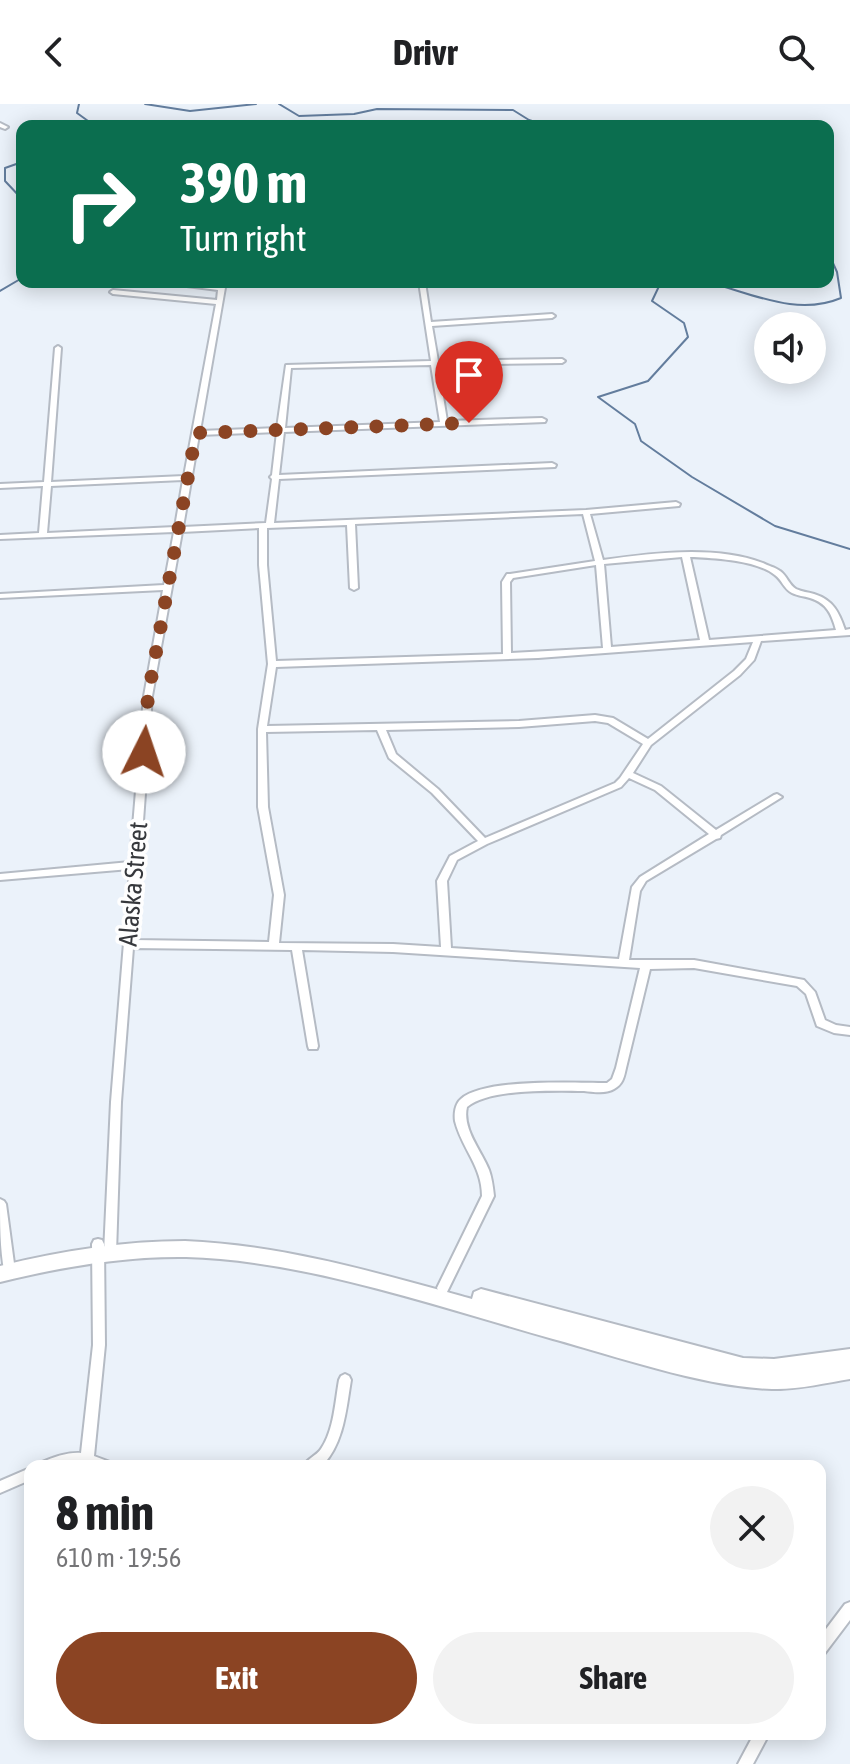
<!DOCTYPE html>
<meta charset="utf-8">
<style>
body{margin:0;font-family:"Asap Condensed",sans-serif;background:#f2f2f2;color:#202124;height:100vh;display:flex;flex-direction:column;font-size:30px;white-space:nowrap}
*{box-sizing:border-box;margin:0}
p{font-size:26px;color:#757577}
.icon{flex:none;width:44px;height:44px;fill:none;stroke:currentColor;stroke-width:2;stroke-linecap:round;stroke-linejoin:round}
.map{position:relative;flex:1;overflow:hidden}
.drawer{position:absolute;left:24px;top:1356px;width:802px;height:280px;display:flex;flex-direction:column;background:#fff;border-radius:16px;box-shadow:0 4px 20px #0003}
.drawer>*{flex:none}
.top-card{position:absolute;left:16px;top:16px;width:818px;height:168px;border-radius:16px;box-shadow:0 4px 20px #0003;background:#0b6e4f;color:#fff;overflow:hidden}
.fabs{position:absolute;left:754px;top:208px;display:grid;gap:16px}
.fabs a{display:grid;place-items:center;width:72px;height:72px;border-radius:50%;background:#fff;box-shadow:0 4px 20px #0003;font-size:40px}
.pin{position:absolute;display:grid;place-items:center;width:68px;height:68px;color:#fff;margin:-82px -34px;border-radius:50% 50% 50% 0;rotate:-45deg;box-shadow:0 0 8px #0007}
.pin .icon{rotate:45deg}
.me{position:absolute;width:88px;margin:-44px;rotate:4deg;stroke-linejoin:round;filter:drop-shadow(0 0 6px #0008)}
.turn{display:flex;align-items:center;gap:28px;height:168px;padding:0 32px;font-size:36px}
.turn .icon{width:104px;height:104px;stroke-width:2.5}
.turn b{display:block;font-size:56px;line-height:68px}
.round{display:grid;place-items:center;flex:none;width:84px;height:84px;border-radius:42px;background:#f2f2f2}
.headline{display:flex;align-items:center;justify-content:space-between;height:136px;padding:0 32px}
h1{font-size:48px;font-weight:700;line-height:60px}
.button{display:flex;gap:16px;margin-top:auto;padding:16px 32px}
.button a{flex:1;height:92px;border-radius:48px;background:#8b4423;color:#fff;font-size:32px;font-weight:700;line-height:92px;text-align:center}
.button a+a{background:#f2f2f2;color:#202124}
header{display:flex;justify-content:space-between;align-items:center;height:104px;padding:0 32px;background:#fff;font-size:36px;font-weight:700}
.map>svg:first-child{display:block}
</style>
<header><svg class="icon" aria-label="back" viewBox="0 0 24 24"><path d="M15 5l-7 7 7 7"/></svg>Drivr<svg class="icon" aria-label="search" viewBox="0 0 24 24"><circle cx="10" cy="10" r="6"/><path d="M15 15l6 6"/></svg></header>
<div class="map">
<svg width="850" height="1660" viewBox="0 0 850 1660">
<rect width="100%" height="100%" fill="#ebf2fa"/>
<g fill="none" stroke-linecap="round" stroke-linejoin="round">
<path stroke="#637d9d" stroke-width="2" d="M79 0 77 9 95 22
M145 0 190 7 256 0
M279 0 299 12 354 10 377 5 513 6 529 16 548 22
M22 58 5 64V77L22 95
M661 178 652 197 684 219 688 233 648 277 598 293 635 320 641 337 692 373 775 422 850 445
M707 178C752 189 796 213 841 194L837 168 828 148
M0 187 22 174"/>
<g stroke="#b5bbc4" stroke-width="4">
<path id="minor" d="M0 19 8 23 5 25 0 23Z
M168 178H185L219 183 220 178H226L200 327 277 324 286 261 431 257 419 178H425L431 218 552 210 555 212 552 214 432 222 438 257 562 255 565 257 562 259 438 261 447 317 542 314 546 316 545 318 284 328 279 371 552 359 556 361 555 363 279 375 274 419 586 406 676 398 680 400 679 402 590 410 603 456C652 449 715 441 763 459 768 462 775 463 780 467 787 472 789 481 796 485 802 488 808 488 814 490 833 496 839 508 845 526L850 525V531L761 537 754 556 740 571 651 641 633 669 661 682 716 726 774 691 777 690 782 693 721 731 720 734 716 735 646 777 640 787 629 856H694L804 876 815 888 825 916 836 921 850 923V931L834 929 817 922 806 890 797 882 694 864 650 865 626 964C624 973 623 980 614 985 606 990 593 988 584 987 554 987 490 984 467 1003 462 1025 481 1046 489 1066 492 1074 493 1083 494 1092L447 1188 443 1189 439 1188 437 1184 482 1092C482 1062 462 1045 455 1017 454 1010 455 1000 461 995 484 974 575 979 607 979L612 975 616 964 640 864 393 848 302 846 318 942 317 945H309L308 942 292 846 133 844 121 998 116 1149 114 1153 110 1154 106 1153 104 1149 111 998 130 765 0 776V770L130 758 144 592 163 486 0 494V490L164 481 174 428 0 435V431L39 429 43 382 0 384V380L44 378 55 244 58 242 61 244 51 378 184 372 216 200 113 190 110 188 113 186 217 196 218 186 171 180ZM431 261 440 318 285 324 291 264ZM277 328 272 371 270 373 272 375 266 419 183 423 199 331ZM183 376 175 423 47 429 51 382ZM583 410 595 457 510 470H507L502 478 503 550 276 557 267 461V424L347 421 350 484 354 486 358 484 355 420ZM259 424V461L268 560 258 625V703L274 791 269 838 134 836 139 763 141 761 140 759 152 592 182 428ZM682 453 700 536 611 543 604 460ZM690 453C713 454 757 456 775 471 782 476 784 485 792 489 798 492 804 492 810 494 827 499 832 511 836 526L709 536ZM596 461 603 544 511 549 510 478 513 474ZM753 538 746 555 734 567 648 635 613 614 595 611 519 617 267 622 276 563 538 554ZM595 617 608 619 643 640 620 674 615 679 485 734 438 685 396 650 386 626 519 623ZM377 626 389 654 432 689 478 737 450 752 437 777 441 843 393 840 279 839 284 791 268 703 266 628ZM629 674 655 686 709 730 640 773 632 783 619 855 451 844 447 777 457 756 487 740 621 683Z
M0 1095 4 1097 6 1100 15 1167 13 1171 9 1172 5 1171C0 1147 0 1120 0 1095Z
M98 1135 102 1136 104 1140 105 1241 94 1352 110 1358 111 1362H41L42 1358C55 1353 68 1348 81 1349L93 1241 92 1140 94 1136Z
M345 1270 349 1272 351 1276C346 1306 344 1338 323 1361L303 1362C307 1355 316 1352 321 1345 334 1326 335 1298 339 1276L341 1272Z
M30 1364V1376L0 1389V1377Z
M850 1498V1516L825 1549 820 1551V1533L845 1500Z
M754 1630H769L753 1660H738Z"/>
</g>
<g stroke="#b5bbc4" stroke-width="4">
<path id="trunk" d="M185 1137C283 1141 378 1169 472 1195L474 1188 481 1185 743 1254 774 1255 850 1245V1275C825 1279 797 1286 772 1285 704 1283 619 1253 553 1235 439 1203 305 1156 186 1153 123 1152 61 1163 0 1178V1162C61 1147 122 1137 185 1137Z"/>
</g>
<use href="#minor" fill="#fff" fill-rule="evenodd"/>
<use href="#trunk" fill="#fff" fill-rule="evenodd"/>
</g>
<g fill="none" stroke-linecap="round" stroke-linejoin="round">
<path stroke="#8b4423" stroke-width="14" stroke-dasharray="0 25.2" d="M144 648 148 592 196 329 469 319"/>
</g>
<g text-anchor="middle" stroke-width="7" stroke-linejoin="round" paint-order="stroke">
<g font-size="26" fill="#36383c" stroke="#fefefe">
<text transform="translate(133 780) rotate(-85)" y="9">Alaska Street</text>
</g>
</g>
</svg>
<div class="fabs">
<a><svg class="icon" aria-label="sound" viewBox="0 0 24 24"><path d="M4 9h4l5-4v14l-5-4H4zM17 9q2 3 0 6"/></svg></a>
</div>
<div class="pin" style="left:469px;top:319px;background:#d93025"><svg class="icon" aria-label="arrive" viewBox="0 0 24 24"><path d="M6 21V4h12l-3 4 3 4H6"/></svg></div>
<svg class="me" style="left:144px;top:648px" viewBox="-20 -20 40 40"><circle r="19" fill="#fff"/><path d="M0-13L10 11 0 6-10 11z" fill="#8b4423"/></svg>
<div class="top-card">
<div class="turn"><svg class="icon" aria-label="right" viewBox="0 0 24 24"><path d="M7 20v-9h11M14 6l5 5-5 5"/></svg><div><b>390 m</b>Turn right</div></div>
</div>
<section class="drawer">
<div class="headline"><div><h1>8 min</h1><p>610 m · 19:56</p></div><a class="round"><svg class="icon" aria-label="close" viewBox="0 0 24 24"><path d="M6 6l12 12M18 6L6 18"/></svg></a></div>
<div class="button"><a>Exit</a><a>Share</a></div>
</section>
</div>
